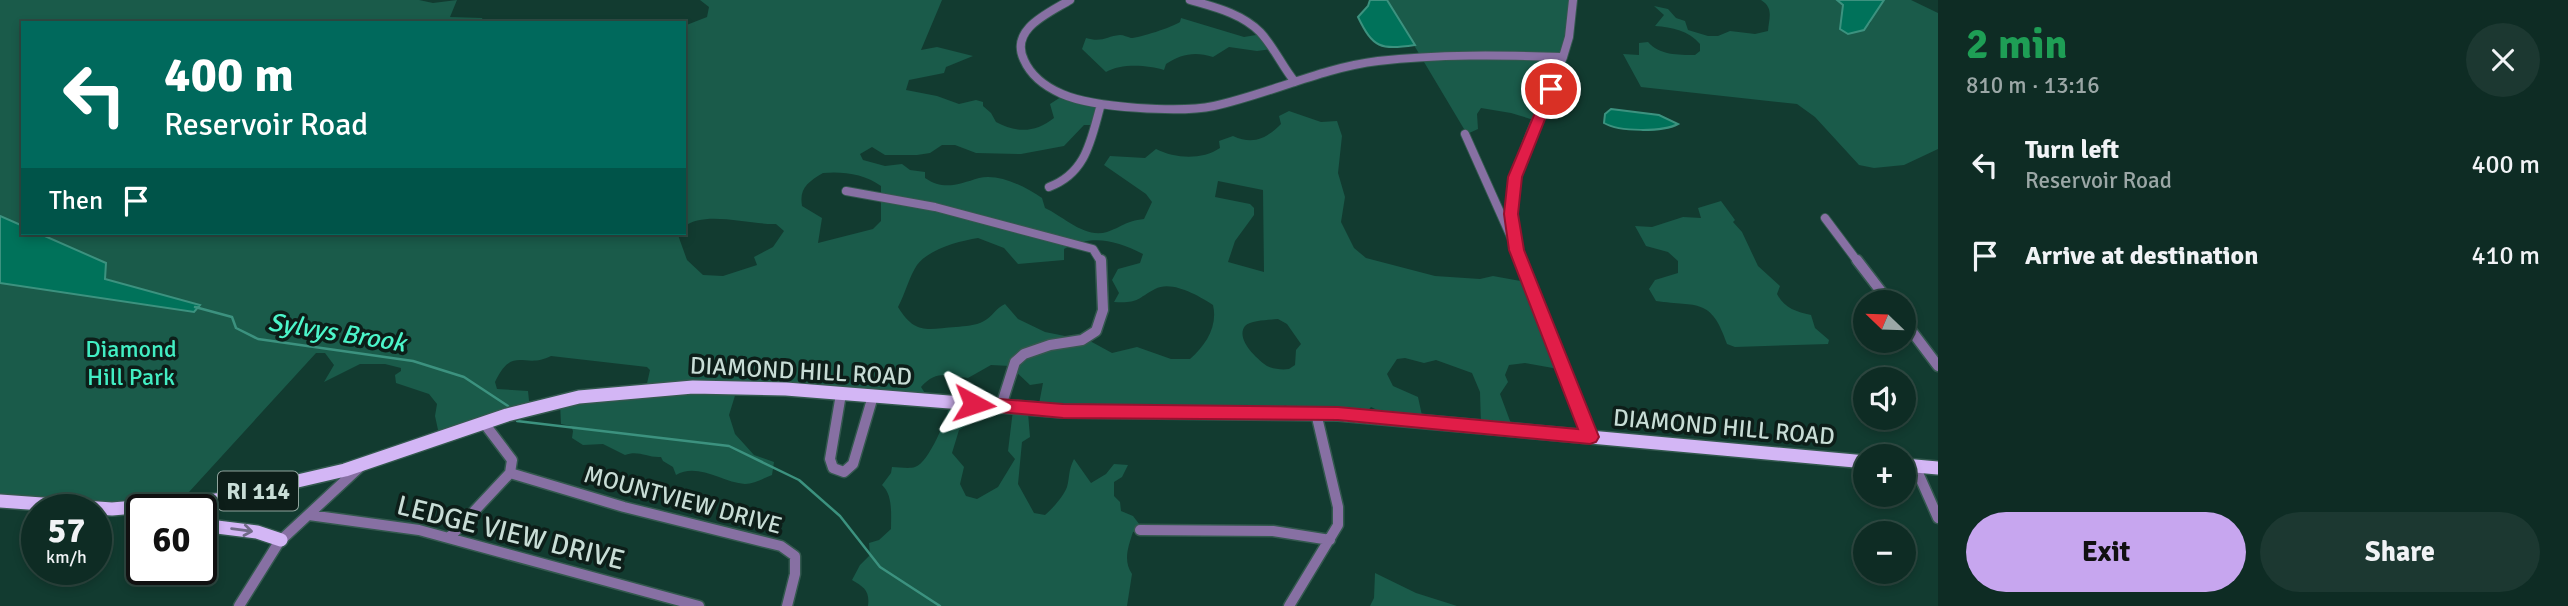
<!DOCTYPE html>
<meta charset="utf-8">
<style>
body{margin:0;font-family:Signika,sans-serif;background:#1c3831;color:#f1f3f6;height:100vh;display:flex;flex-direction:column;font-size:26px;white-space:nowrap}
*{box-sizing:border-box;margin:0}
p{font-size:23px;color:#9ba7a6}
.icon{flex:none;width:38px;height:38px;fill:none;stroke:currentColor;stroke-width:2;stroke-linecap:round;stroke-linejoin:round}
.map{position:relative;flex:1;overflow:hidden}
.details{display:flex;flex-direction:column;background:#0e2c24;width:630px}
.details>*{flex:none}
.banner{position:absolute;left:21px;top:21px;width:665px;height:214px;border-radius:0px;box-shadow:0 4px 10px #0003,0 0 0 2px #2e4841;background:#00695c;color:#fff;overflow:hidden}
.needle{width:46px;rotate:293deg}
.controls{position:absolute;left:1853px;top:290px;display:grid;gap:14px}
.controls a{display:grid;place-items:center;width:63px;height:63px;border-radius:50%;background:#0e2c24;box-shadow:0 4px 10px #0003,0 0 0 2px #2e4841;font-size:35px}
.speed{position:absolute;left:21px;top:494px;display:flex;gap:14px;font-size:35px;font-weight:700;text-align:center}
.speed>*{display:grid;place-content:center;width:91px;height:91px;border-radius:50%;background:#0e2c24;box-shadow:0 4px 10px #0003,0 0 0 2px #2e4841;line-height:1}
.speed small{font-size:18px;font-weight:400}
.speed .limit{border:4px solid #111;border-radius:10px;background:#fff;color:#111}
.pin{position:absolute;display:grid;place-items:center;width:60px;height:60px;color:#fff;margin:-30px;border:4px solid #fff;border-radius:50%;box-shadow:0 2px 7px #0007}
.me{position:absolute;width:77px;margin:-38px;rotate:95deg;stroke-linejoin:round;filter:drop-shadow(0 0 5px #0008)}
.turn{display:flex;align-items:center;gap:24px;height:147px;padding:0 28px;font-size:32px}
.turn .icon{width:91px;height:91px;stroke-width:2.5}
.turn b{display:block;font-size:49px;line-height:60px}
.then{display:flex;align-items:center;height:66px;padding:0 28px;background:#0003;gap:14px;font-size:26px}
.round{display:grid;place-items:center;flex:none;width:74px;height:74px;border-radius:37px;background:#1c3831}
.head{display:flex;align-items:center;justify-content:space-between;height:119px;padding:0 28px}
h1{font-size:42px;font-weight:700;line-height:52px;color:#1e9e55}
.button{display:flex;gap:14px;margin-top:auto;padding:14px 28px}
.button a{flex:1;height:80px;border-radius:42px;background:#c7a6ef;color:#111;font-size:28px;font-weight:700;line-height:80px;text-align:center}
.button a+a{background:#1c3831;color:#f1f3f6}
ul{padding:0;list-style:none}
li{display:flex;align-items:center;gap:21px;height:91px;padding:0 28px}
li div{flex:1}
li b{display:block;font-size:26px}
li em{font-style:normal}
main{display:flex;flex:1;min-height:0}
.map>svg:first-child{display:block}
</style>
<main>
<div class="map">
<svg width="1938" height="606" viewBox="0 0 1938 606">
<rect width="100%" height="100%" fill="#123b30"/>
<path fill="#1a5b4a" fill-rule="evenodd" d="M0 0H419L433 3 457 0 450 17 482 18 484 23H23V233H679L678 235 687 260 703 275 723 276 757 265 754 257 773 247 784 231 776 224C750 225 704 210 684 227V26L707 17 709 7 700 0H942L921 50 937 47 973 56 946 67 944 73 909 80 906 90 937 96 959 104 976 100 983 102V106L991 113 996 122C1017 133 1035 133 1054 118L1050 104 1064 95 1102 105 1096 125H1084L1064 146 1021 154 976 153 955 145H942L930 153 917 155H885L872 147 860 154 863 160 885 166 902 164 910 170 925 172V178C944 191 959 184 979 178 999 173 1026 187 1042 198L1045 208C1063 216 1085 239 1107 232 1122 227 1125 221 1144 219L1152 202 1146 194 1104 165 1110 156 1145 158 1156 149C1176 159 1202 160 1220 148L1219 141 1233 136C1253 145 1266 139 1281 124L1279 116 1289 111 1321 122 1337 121 1342 136 1338 173 1345 197 1341 222 1354 248 1366 258 1435 276 1480 279 1493 276 1531 283 1564 370 1525 363 1509 365 1505 375 1508 382 1500 394 1513 429 1481 425 1480 392 1472 373 1436 360 1424 363 1405 358 1397 359 1387 374 1393 386 1418 397 1423 420 1394 418 1371 407 1364 415 1295 413 1285 405 1277 413 1038 409 1043 383 1030 385 1010 366 991 365 968 378C947 375 936 370 921 387L930 401 737 389 729 415 735 434 754 455 774 462 772 475C764 478 754 484 745 484 722 482 697 462 676 475L673 467 663 461 661 457C647 458 639 450 625 455L603 444 583 445 572 438 573 431 571 426 561 424 560 403 646 388 650 370 647 367 551 356C524 370 513 344 495 382L497 389 528 391 530 410 440 439 435 416 437 404 429 394 396 383 395 375 401 371V368L385 364H360L324 382 334 365 325 353H316L189 492 133 497 127 507 0 500ZM823 173C842 171 865 174 881 186V221L873 229 818 243 822 218 802 206C799 188 808 182 823 173ZM1218 181 1263 190 1264 272 1228 262 1235 241 1254 215V208L1250 204 1215 197ZM978 238 1004 248 1018 264 1064 260V249C1092 234 1115 240 1143 254L1140 263 1118 269 1112 280 1119 293 1114 302C1139 303 1135 300 1155 289 1172 280 1199 296 1213 305 1218 326 1206 345 1190 359H1171L1137 347 1112 353 1090 341 1045 332 1018 319 1005 304C996 308 992 317 984 321 975 326 965 326 956 327 927 329 915 335 898 307 905 294 909 277 917 265 929 249 959 241 978 238ZM1278 319 1287 324 1301 344 1296 350 1295 365 1289 369C1282 370 1273 369 1267 366 1257 359 1235 339 1245 326 1251 320 1269 320 1278 319Z
M1387 0H1571L1566 50 1537 121 1511 113 1481 108 1477 114 1478 129 1467 134Z
M1761 0H1837L1843 5 1840 29 1870 24 1872 15 1884 0H1911L1938 13V149L1904 165 1874 168 1859 165 1815 117 1797 104 1641 87 1623 54 1639 55V43L1648 42C1659 55 1678 55 1695 55L1700 51V44C1689 31 1672 27 1655 26L1664 15 1654 6 1668 9 1676 18 1685 21 1688 30 1708 36H1718L1730 31 1755 34 1768 31C1769 18 1774 8 1761 0Z
M1181 18 1244 37 1262 34 1272 49 1257 51 1229 47 1213 57C1195 51 1181 54 1166 64L1164 70C1148 65 1121 63 1106 72L1082 49 1086 38C1102 43 1107 36 1120 35 1124 35 1127 37 1131 38 1139 38 1173 27 1180 22Z
M1721 201 1735 220 1733 222 1742 232 1758 266 1780 286 1777 294C1784 308 1796 312 1811 315L1815 328 1829 340 1828 344 1735 347 1727 344C1711 297 1698 307 1656 301L1649 289 1655 280 1678 273V261L1668 252 1646 246 1635 226 1652 227 1683 217 1701 218 1698 208Z
M950 402 975 408 972 422 959 430 952 453 964 467 960 484 966 496 977 499 998 487 1015 459 1008 451 1013 410 1028 413 1030 437 1022 442 1018 484 1034 513 1045 515C1053 508 1063 497 1067 487 1070 476 1068 471 1074 459L1091 483 1106 474 1114 464 1128 465 1122 477 1114 482V496L1120 502 1121 511 1133 516 1143 529 1133 532C1128 547 1123 561 1132 574L1127 606H868C870 591 864 587 852 580L860 565 870 555 869 543 879 540 891 529C891 514 893 495 882 485L891 473 892 467C899 467 909 469 915 467 929 463 948 416 950 402Z
M1375 573 1416 593 1457 606H1370L1374 598Z"/>
<path fill="#00725a" stroke="#3c927f" stroke-width="2" d="M1370 0H1387L1415 45C1380 50 1373 48 1358 17L1368 6Z
M1837 0H1884L1864 30 1848 34 1840 29 1843 5Z
M1611 109 1659 115 1678 124C1663 132 1619 132 1604 123L1605 114Z
M0 216 23 226V233H38L106 263 105 279 200 305 194 312 0 283Z"/>
<g fill="none" stroke-linecap="round" stroke-linejoin="round">
<path stroke="#3c927f" stroke-width="2.5" d="M195 307 232 317 236 328 258 339 413 361 464 377 508 406
M517 421 729 446 799 480 840 516 880 567 940 606"/>
<g stroke="#33584e" stroke-width="10">
<path id="minor-far1" d="M1070 0C1049 13 1009 29 1024 60 1031 76 1046 87 1062 94 1094 108 1180 113 1214 106 1269 94 1321 68 1378 61 1439 54 1501 55 1563 57
M1190 0C1214 7 1241 13 1260 32 1274 47 1282 66 1295 82
M1465 134 1511 237
M1049 187C1087 173 1091 139 1101 104
M846 191 935 207 1093 249 1101 262
M1825 218 1858 262
M1521 262C1493 192 1538 120 1563 57L1569 37 1573 0"/>
</g>
<g stroke="#33584e" stroke-width="13">
<path id="minor" d="M1520 260 1590 437
M1857 260 1890 303
M1904 321 1938 366
M841 394 830 459 833 468 844 472 853 464 873 396
M1001 406 1015 362 1024 354 1050 345 1082 340 1096 331 1103 310 1101 260
M1915 466 1938 518
M510 473 624 507 781 546 795 556V574L787 606
M309 515 419 530 699 606
M1140 530 1273 531 1330 540
M450 537 510 473 512 460 484 423
M239 606 279 542 363 464
M1289 606 1338 525V507L1316 413"/>
</g>
<g stroke="#33584e" stroke-width="16">
<path id="major" d="M1904 465 1938 468
M0 501 112 509 216 500 345 470 507 415 579 397 693 387 786 389 1063 411 1338 414 1866 462
M201 525 257 532 281 540"/>
</g>
<use href="#minor-far1" stroke="#8770a3" stroke-width="8"/>
<use href="#minor" stroke="#8770a3" stroke-width="10"/>
<use href="#major" stroke="#d3b6f5" stroke-width="13"/>
</g>
<defs><path id="oneway-shaft" d="M-6 0H5M1.5-3L5.5 0L1.5 3" fill="none" stroke-width="1.6" stroke-linecap="round" stroke-linejoin="round" transform="scale(1.75)"/></defs>
<use stroke="#706a87" href="#oneway-shaft" transform="translate(242 530) rotate(7)"/>
<path fill="#e11d48" stroke="#92132f" stroke-width="2" d="M1551 86 1557 89 1522 177 1518 214 1524 250 1599 437 1596 442 1590 444 1338 420 1063 418 968 409 966 404 968 399 974 397 1063 404 1338 407 1578 429 1509 250 1504 214 1508 177 1545 89Z"/>
<g text-anchor="middle" stroke-width="7" stroke-linejoin="round" paint-order="stroke">
<rect fill="#0d1e19" stroke="#90a49d" stroke-width="2" x="218" y="471.5" width="80" height="39" rx="5"/>
<g font-size="23" font-weight="bold" fill="#c8ddd6">
<text x="258" y="499">RI 114</text>
</g>
<g font-size="24" fill="#42eec3" stroke="#0d1e19">
<text x="131" y="357">Diamond<tspan x="131" dy="28">Hill Park</tspan></text>
</g>
<g font-size="24" fill="#c8ddd6" stroke="#0d1e19">
<text transform="translate(801 371) rotate(3)" y="8">DIAMOND HILL ROAD</text>
<text transform="translate(1724 427) rotate(5)" y="8">DIAMOND HILL ROAD</text>
<text transform="translate(683 500) rotate(15)" y="8">MOUNTVIEW DRIVE</text>
</g>
<g font-size="26" font-style="italic" fill="#4cf5ca" stroke="#0d1e19">
<text transform="translate(337 332) rotate(9)" y="9">Sylvys Brook</text>
</g>
<g font-size="28" fill="#c8ddd6" stroke="#0d1e19">
<text transform="translate(511 532) rotate(14)" y="10">LEDGE VIEW DRIVE</text>
</g>
</g>
</svg>
<div class="controls">
<a><svg class="needle" viewBox="-14 -14 28 28"><path d="M0-13l5 13h-10z" fill="#e53935"/><path d="M0 13l5-13h-10z" fill="#9ba7a6"/></svg></a>
<a><svg class="icon" aria-label="sound" viewBox="0 0 24 24"><path d="M4 9h4l5-4v14l-5-4H4zM17 9q2 3 0 6"/></svg></a>
<a>+</a>
<a>−</a>
</div>
<div class="speed"><div>57<small>km/h</small></div><div class="limit">60</div></div>
<div class="pin" style="left:1551px;top:89px;background:#d93025"><svg class="icon" aria-label="arrive" viewBox="0 0 24 24"><path d="M6 21V4h12l-3 4 3 4H6"/></svg></div>
<svg class="me" style="left:974px;top:404px" viewBox="-20 -20 40 40"><path d="M0-17L14 15 0 8-14 15z" fill="#e11d48" stroke="#fff" stroke-width="4"/></svg>
<div class="banner">
<div class="turn"><svg class="icon" aria-label="left" viewBox="0 0 24 24"><path d="M17 20v-9H6M10 6l-5 5 5 5"/></svg><div><b>400 m</b>Reservoir Road</div></div>
<div class="then">Then<svg class="icon" aria-label="arrive" viewBox="0 0 24 24"><path d="M6 21V4h12l-3 4 3 4H6"/></svg></div>
</div>
</div>
<section class="details">
<div class="head"><div><h1>2 min</h1><p>810 m · 13:16</p></div><a class="round"><svg class="icon" aria-label="close" viewBox="0 0 24 24"><path d="M6 6l12 12M18 6L6 18"/></svg></a></div>
<ul>
<li><svg class="icon" aria-label="left" viewBox="0 0 24 24"><path d="M17 20v-9H6M10 6l-5 5 5 5"/></svg><div><b>Turn left</b><p>Reservoir Road</p></div><em>400 m</em></li>
<li><svg class="icon" aria-label="arrive" viewBox="0 0 24 24"><path d="M6 21V4h12l-3 4 3 4H6"/></svg><div><b>Arrive at destination</b></div><em>410 m</em></li>
</ul>
<div class="button"><a>Exit</a><a>Share</a></div>
</section>
</main>
